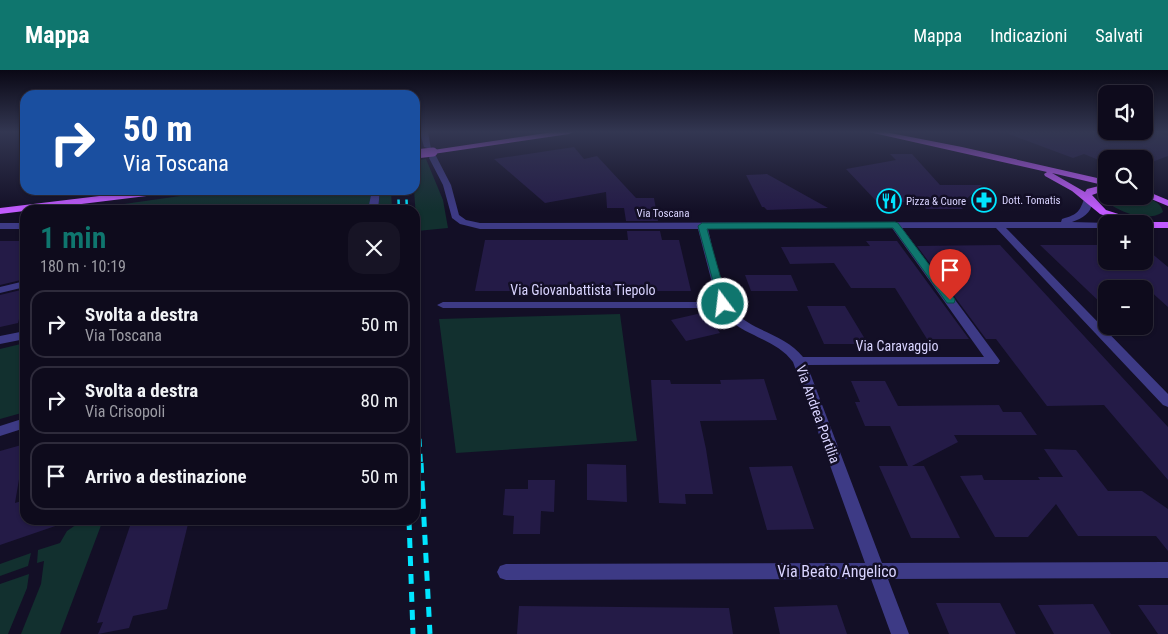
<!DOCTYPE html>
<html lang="it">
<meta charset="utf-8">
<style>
body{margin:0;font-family:"Roboto Condensed",sans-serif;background:#171425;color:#f1f3f6;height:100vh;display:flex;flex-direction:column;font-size:19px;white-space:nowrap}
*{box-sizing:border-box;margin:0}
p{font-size:16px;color:#9b9ba3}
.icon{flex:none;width:28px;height:28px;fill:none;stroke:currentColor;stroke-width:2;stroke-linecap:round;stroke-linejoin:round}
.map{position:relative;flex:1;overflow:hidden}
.sheet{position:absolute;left:20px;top:135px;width:400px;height:320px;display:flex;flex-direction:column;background:#0e0b1c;border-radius:15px;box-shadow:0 1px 4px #0004,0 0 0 1px #2e2b3b}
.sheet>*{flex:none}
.top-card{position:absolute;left:20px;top:20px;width:400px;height:105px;border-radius:15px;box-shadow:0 1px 4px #0004,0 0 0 1px #2e2b3b;background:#1a4fa0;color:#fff;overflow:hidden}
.fabs{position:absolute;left:1098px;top:15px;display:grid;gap:10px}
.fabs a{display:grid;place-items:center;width:55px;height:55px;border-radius:10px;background:#0e0b1c;box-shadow:0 1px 4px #0004,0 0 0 1px #2e2b3b;font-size:25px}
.pin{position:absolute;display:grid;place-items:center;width:42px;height:42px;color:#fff;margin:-51px -21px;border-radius:50% 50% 50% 0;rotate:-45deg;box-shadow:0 0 5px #0007}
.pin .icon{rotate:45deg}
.me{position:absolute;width:55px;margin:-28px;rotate:345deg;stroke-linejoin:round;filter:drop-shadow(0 0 4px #0008)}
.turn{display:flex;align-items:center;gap:18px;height:105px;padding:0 20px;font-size:22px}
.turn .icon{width:65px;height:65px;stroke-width:2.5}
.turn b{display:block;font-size:35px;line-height:42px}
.round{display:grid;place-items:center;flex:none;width:52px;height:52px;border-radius:15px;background:#171425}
.headline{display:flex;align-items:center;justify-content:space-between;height:85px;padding:0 20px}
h1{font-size:30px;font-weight:600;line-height:38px;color:#0f766e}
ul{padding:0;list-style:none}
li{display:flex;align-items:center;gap:15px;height:68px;margin:0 10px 8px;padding:0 10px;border:2px solid #2e2b3b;border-radius:15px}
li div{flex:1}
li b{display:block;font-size:19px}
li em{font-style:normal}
header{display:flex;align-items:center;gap:30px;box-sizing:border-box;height:70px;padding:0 25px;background:#0f766e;color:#fff}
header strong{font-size:24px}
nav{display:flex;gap:28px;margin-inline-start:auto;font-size:18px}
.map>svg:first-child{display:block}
</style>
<header>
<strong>Mappa</strong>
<nav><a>Mappa</a><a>Indicazioni</a><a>Salvati</a></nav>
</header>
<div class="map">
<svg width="1168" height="564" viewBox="0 0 1168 564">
<rect width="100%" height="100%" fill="#130f26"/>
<path fill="#12302f" d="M426 89 443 130 448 158 417 161 414 120 415 91Z
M222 120H372L370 135 367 140H82Z
M381 120H391L392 140H377Z
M1106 126C1121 127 1159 122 1163 142 1148 153 1118 142 1106 131Z
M620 244 637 371 456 383 439 249Z
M25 273V342L0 349V279Z
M83 450H103L60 564H21L41 514 44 491 37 493 38 480 60 473 67 461Z
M31 483 28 496 0 506V494Z
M29 504 27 518 8 564H0V514Z"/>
<path fill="#241b47" d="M1009 62H1156L1168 66V86L1144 95V89H1106V93L1084 84 1073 88 1009 64Z
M574 77 584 89 597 86 636 128H654L658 151H626L624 138H607L606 122 545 133 494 89Z
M890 84H912L940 115H982L964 131 956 132 963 139H926L920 131 879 134 846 99 896 90Z
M767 104 828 138 767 140 764 137H762L746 105Z
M627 161H660L662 170H679L691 221H475L485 170H628Z
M0 171H25V209L0 215Z
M866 171H897L969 269H927L895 218H851L834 193 790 194 781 177 870 176Z
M1000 175 1168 357V410L1104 335 1047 336 996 269H986L917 176Z
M1040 175H1106V191H1144V177L1168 197V237L1148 219H1106V238Z
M745 205H791L798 221H751Z
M25 219V228L18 253 0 257V225Z
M807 236H845L868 274H824Z
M706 242 720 263 686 271 671 250Z
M764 309 777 350 700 351 706 379 713 424H685L686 434 659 433 651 310H670L671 314H721L720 310Z
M851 311H885L898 336 999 335 1003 342H1021L1037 365H954L958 372 912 396H924L960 468H911L879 396H908L890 356H865L855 332H860Z
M25 374 15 433 25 430V450H64V453L0 475V381Z
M1044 379 1076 380 1108 421H1142L1168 439V481L1156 466H1078L1056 434 1028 467H995L960 406 982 405 984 410H1040L1038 407H1063Z
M587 394 626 395 627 432 587 430Z
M792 396 814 459 767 460 749 397Z
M528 410H555L554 442 541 441 540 464H513L514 446 503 445 505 419H528Z
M161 450H189L167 539 133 546 129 558 98 564 103 552 97 553 130 456Z
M936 533H1000L1016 564H949Z
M1093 534 1111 564H1054L1038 535Z
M837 535 847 564H780L774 537Z
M1138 535H1168V564H1158Z
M519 536 729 538 733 564H517Z"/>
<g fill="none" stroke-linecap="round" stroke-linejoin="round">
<path fill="#3d3a85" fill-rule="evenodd" d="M420 62H428L431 79 424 77Z
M430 86H436L451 115 459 145 466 150 480 153 1061 152 1062 149C1079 144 1079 142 1085 127H1091C1095 141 1084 148 1072 152L1109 153 1106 154V158H1006L1168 324V337L1163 335 996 158H902L998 288 1000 291 998 294 807 295 882 493 1168 492V508L888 509 909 564H891L871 509 506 510 500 508 497 502 500 496 506 494 865 493 793 292C774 266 736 266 720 238H443L437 235 443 232H717L698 159H480L460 154 452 148 443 115 429 88ZM892 158 984 287H803C784 263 752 262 733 240 720 226 713 178 708 159Z
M372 120H380L378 140H368Z
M0 153H25V159H0Z
M25 211V217L0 223V217Z
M25 261V269L0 274V266Z
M25 348V358L0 366V356Z"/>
<path fill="#c25bff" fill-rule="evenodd" d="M553 62H573L569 64 433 84 429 82 433 80Z
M869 62H885L962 77 1106 110V120L1092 125 1106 140 1143 152H1168V158H1144V154H1129L1100 144 1072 121 1045 106 1044 104 1047 102ZM1052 103 1103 115 1087 119 1085 122Z
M149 120H175L171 123 0 144V138Z
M1144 120 1168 130V136L1144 126Z"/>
<path stroke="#00e5ff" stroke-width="2.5" stroke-dasharray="5 4.5" stroke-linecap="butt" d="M398 120 399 140
M406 120 407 140"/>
<path stroke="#00e5ff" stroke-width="4" stroke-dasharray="8 7" stroke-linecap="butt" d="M415 294 421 394"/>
<path stroke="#00e5ff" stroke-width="5" stroke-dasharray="10 8" stroke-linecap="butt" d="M421 393 430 564
M409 450 413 564"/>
<path stroke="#c25bff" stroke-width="9" d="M415 84 433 82"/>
</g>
<linearGradient id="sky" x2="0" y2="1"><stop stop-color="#0a0815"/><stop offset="0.44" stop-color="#333752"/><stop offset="1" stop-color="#333752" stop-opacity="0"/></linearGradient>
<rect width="1168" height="141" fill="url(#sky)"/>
<path fill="#0f766e" stroke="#0a4d48" d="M895 152 898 153 954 228 955 230 954 233H947L893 158 707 159 728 234 723 238 720 237 698 156 702 153Z"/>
<defs>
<g id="pharmacy-ring" transform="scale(1.25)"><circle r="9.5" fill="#130f26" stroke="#00e5ff" stroke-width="1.5"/><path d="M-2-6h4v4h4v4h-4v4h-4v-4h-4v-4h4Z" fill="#00e5ff"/></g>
<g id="restaurant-ring" transform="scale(1.25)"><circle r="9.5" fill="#130f26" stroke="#00e5ff" stroke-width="1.5"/><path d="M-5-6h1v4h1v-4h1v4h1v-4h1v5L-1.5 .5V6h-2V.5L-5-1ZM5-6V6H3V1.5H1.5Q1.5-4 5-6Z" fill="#00e5ff"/></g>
</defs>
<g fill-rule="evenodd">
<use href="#pharmacy-ring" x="984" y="130"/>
<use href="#restaurant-ring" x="889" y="131"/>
</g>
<g text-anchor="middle" stroke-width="5" stroke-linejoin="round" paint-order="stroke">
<g font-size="11" fill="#d9d4ff" stroke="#130f26" text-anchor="start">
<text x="1002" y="134">Dott. Tomatis</text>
<text x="906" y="135">Pizza &amp; Cuore</text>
</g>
<g font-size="11" fill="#d9d4ff" stroke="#130f26">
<text x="663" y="147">Via Toscana</text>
</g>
<g font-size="14" fill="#d9d4ff" stroke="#130f26">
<text x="583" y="225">Via Giovanbattista Tiepolo</text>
<text x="897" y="281">Via Caravaggio</text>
<text transform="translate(818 344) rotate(70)" y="5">Via Andrea Portilia</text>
</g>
<g font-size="16" fill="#d9d4ff" stroke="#130f26">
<text x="837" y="507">Via Beato Angelico</text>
</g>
</g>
</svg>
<div class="fabs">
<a><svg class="icon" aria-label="sound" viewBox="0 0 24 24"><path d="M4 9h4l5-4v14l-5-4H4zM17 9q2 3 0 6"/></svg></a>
<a><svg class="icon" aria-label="search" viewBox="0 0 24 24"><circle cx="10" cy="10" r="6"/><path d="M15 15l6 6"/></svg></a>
<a>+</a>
<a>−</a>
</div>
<div class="pin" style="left:950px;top:230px;background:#d93025"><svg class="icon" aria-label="arrive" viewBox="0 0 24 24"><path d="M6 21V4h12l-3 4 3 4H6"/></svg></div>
<svg class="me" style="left:723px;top:234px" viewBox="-20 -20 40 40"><circle r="17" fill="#0f766e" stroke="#fff" stroke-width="3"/><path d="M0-11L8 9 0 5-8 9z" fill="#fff"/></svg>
<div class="top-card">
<div class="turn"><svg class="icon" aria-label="right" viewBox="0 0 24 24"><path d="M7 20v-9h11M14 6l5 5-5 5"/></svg><div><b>50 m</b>Via Toscana</div></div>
</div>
<section class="sheet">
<div class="headline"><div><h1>1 min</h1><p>180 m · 10:19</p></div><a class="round"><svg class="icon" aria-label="close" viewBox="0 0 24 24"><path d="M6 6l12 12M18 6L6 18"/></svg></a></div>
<ul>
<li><svg class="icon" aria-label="right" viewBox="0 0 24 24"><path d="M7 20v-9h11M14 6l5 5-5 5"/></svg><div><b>Svolta a destra</b><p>Via Toscana</p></div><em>50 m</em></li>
<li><svg class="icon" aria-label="right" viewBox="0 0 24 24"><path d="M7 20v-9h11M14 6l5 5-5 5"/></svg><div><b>Svolta a destra</b><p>Via Crisopoli</p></div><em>80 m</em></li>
<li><svg class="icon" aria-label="arrive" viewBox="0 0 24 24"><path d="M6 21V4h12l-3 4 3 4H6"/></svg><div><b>Arrivo a destinazione</b></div><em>50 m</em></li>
</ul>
</section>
</div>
